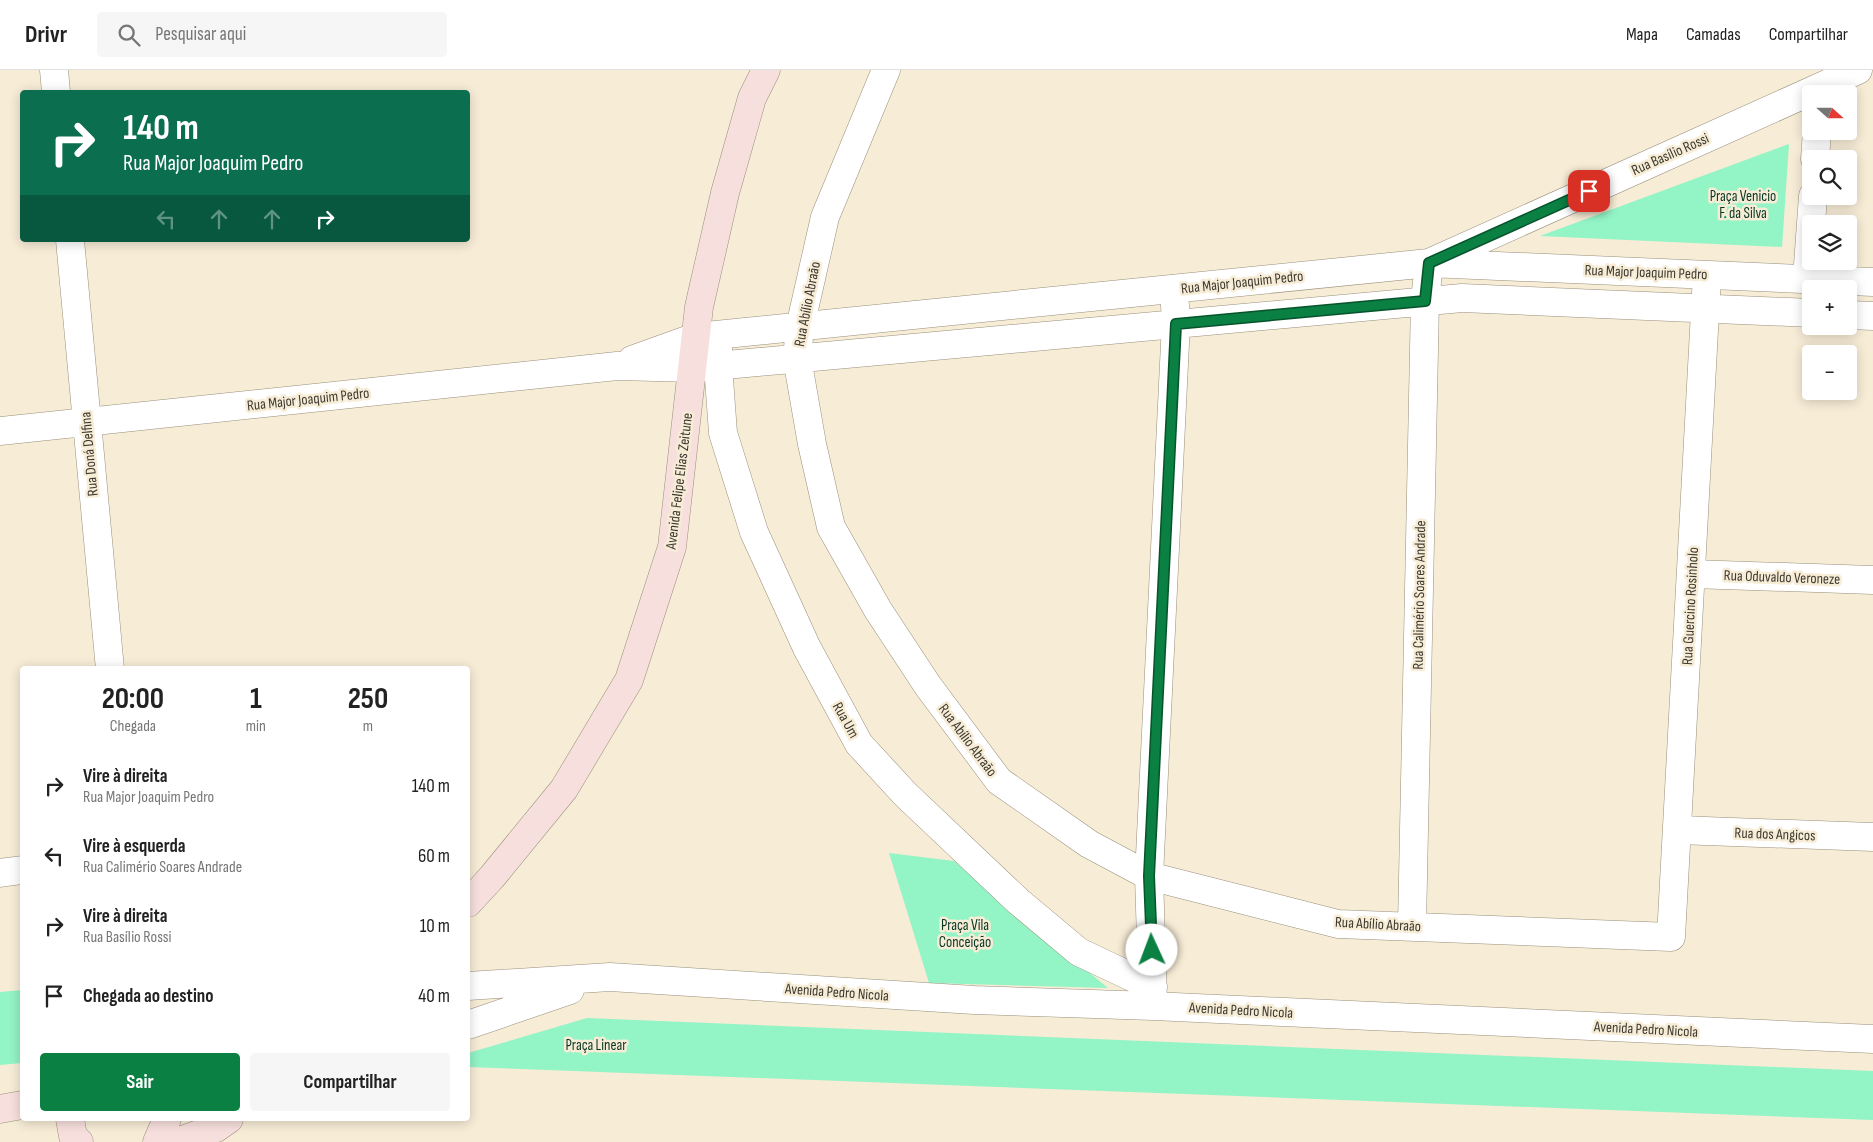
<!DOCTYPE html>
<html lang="pt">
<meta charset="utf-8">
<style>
body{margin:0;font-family:"Sofia Sans Condensed",sans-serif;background:#f6f6f6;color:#222;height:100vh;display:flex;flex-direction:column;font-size:19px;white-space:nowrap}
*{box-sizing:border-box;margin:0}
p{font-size:16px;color:#767676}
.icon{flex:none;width:28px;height:28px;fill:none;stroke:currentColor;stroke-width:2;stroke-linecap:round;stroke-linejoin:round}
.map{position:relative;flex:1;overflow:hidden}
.details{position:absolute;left:20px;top:596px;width:450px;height:455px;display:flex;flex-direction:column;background:#fff;border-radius:5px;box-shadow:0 2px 12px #0003}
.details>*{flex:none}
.top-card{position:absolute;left:20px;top:20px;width:450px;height:152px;border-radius:5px;box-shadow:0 2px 12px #0003;background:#0b6e4f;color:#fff;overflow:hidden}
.needle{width:32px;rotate:111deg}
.tools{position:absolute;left:1802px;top:15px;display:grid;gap:10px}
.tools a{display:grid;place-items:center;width:55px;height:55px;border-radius:5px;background:#fff;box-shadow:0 2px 12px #0003;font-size:25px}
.pin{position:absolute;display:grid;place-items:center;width:42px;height:42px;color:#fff;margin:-21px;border-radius:10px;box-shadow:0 2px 8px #0006}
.me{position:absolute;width:55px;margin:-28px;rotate:358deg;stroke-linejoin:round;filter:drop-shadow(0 0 4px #0008)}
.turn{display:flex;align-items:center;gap:18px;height:105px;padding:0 20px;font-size:22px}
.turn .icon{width:65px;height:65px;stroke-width:2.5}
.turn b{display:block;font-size:35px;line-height:42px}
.lanes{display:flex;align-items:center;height:48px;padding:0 20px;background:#0003;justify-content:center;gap:25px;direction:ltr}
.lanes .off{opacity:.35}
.eta{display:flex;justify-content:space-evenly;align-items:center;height:85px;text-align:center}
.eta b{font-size:30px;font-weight:700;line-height:35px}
.cta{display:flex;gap:10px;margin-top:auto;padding:10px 20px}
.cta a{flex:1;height:58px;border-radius:5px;background:#0b8043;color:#fff;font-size:20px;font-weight:700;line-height:58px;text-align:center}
.cta a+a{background:#f6f6f6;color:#222}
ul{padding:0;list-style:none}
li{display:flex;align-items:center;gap:15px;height:70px;padding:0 20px}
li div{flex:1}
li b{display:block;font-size:19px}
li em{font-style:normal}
header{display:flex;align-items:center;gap:30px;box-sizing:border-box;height:70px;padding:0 25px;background:#fff;border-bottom:1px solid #e0e0e0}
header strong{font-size:24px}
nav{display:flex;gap:28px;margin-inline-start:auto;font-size:18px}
.search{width:350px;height:45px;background:#f6f6f6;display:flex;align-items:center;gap:12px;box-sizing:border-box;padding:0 18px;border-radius:5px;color:#767676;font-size:19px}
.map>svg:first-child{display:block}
</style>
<header>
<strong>Drivr</strong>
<div class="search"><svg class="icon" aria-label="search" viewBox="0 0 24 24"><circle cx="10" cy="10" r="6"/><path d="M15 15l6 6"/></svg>Pesquisar aqui</div>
<nav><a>Mapa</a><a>Camadas</a><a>Compartilhar</a></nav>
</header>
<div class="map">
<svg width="1873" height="1072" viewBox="0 0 1873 1072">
<rect width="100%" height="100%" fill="#f7ecd6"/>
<path fill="#93f4c6" d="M1789 74 1782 177 1540 166Z
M889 783 954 791 1108 918 929 913Z
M22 920V993L0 995V922Z
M587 948 1873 1001V1050L468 997V983Z"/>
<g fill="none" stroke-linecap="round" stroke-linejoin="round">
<g stroke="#998f7b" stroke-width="29">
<path id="street" d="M54 0 56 22
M886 0 825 147 800 257 797 288 812 374 831 457 878 540 928 616 999 711 1089 774 1149 806 1338 854 1671 867 1707 205
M1815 89 1817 61
M70 170 110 599
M1807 209 1813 126
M1849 245 1873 246
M718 277V295L723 363 754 462 807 578 859 674 905 724 1018 831 1079 882 1153 917
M632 290 696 267 1429 193 1873 212
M0 361 617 296 693 298 1462 228 1811 243
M1692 504 1873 510
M1678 760 1873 767
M0 803 22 800
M1412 856 1425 231 1429 193 1858 0
M468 916 610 907 974 930 1153 936 1873 969
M1153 933 1149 806 1176 253 1175 235
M468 955 570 920"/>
</g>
<g stroke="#998f7b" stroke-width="29">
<path id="secondary" d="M468 833 492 807 564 719 629 610 672 477 699 237 725 123 752 28 766 0
M0 1039 22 1035
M70 1049 73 1066 79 1072
M157 1072 167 1049
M177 1072 216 1058 229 1049"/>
</g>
<use href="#street" stroke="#fff" stroke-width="28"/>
<use href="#secondary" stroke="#f7dfdd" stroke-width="28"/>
</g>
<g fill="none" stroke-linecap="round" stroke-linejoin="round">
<g stroke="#07532c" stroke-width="12">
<path id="route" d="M1152 880 1149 806 1176 254 1425 231 1429 193 1589 121"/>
</g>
<use href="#route" stroke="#0b8043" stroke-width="9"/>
</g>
<g text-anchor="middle" stroke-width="5" stroke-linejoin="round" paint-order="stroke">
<g font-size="15" fill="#3d3930" stroke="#f7ecd6">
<text transform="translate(1670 84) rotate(-24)" y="5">Rua Basílio Rossi</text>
<text transform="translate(1646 202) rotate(2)" y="5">Rua Major Joaquim Pedro</text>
<text transform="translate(1242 212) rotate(-6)" y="5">Rua Major Joaquim Pedro</text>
<text transform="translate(807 234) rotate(-79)" y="5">Rua Abílio Abraão</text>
<text transform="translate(308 329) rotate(-6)" y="5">Rua Major Joaquim Pedro</text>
<text transform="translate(89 384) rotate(-95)" y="5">Rua Doná Delfina</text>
<text transform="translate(679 411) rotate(-83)" y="5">Avenida Felipe Elias Zeitune</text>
<text transform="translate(1782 507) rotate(2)" y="5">Rua Oduvaldo Veroneze</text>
<text transform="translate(1419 525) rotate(-89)" y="5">Rua Calimério Soares Andrade</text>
<text transform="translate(1690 536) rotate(-87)" y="5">Rua Guercino Rosinholo</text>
<text transform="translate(846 650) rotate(61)" y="5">Rua Um</text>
<text transform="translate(968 670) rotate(53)" y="5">Rua Abílio Abraão</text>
<text transform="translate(1775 764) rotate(2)" y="5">Rua dos Angicos</text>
<text transform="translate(1378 854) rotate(3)" y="5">Rua Abílio Abraão</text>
<text transform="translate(837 922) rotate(4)" y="5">Avenida Pedro Nicola</text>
<text transform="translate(1241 940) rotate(3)" y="5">Avenida Pedro Nicola</text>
<text transform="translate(1646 959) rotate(3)" y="5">Avenida Pedro Nicola</text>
</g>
<g font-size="15" fill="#063624" stroke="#f7ecd6">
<text x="1743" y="131">Praça Venicio<tspan x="1743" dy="17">F. da Silva</tspan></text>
<text x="965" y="860">Praça Vila<tspan x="965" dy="17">Conceição</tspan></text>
<text x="596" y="980">Praça Linear</text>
</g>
</g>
</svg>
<div class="tools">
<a><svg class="needle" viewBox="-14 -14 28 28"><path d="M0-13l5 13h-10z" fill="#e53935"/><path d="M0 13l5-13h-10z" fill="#767676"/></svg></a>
<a><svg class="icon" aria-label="search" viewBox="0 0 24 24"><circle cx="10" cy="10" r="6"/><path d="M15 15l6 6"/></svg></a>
<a><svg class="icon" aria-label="layers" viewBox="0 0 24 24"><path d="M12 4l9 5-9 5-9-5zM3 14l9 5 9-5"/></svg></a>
<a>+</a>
<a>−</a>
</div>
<div class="pin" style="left:1589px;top:121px;background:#d93025"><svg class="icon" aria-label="arrive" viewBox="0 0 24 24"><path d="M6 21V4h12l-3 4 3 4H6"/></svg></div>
<svg class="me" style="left:1152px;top:880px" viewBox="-20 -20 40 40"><circle r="19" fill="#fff"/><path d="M0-13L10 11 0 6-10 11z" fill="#0b8043"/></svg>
<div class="top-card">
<div class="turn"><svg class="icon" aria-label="right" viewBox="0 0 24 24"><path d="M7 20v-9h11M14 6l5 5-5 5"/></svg><div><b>140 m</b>Rua Major Joaquim Pedro</div></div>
<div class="lanes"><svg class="icon off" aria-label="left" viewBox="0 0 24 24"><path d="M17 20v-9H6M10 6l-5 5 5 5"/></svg><svg class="icon off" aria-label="ahead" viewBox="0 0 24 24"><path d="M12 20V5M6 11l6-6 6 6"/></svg><svg class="icon off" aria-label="ahead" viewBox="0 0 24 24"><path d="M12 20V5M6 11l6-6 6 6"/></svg><svg class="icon" aria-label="right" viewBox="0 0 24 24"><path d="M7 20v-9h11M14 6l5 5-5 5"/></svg></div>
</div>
<section class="details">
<div class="eta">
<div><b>20:00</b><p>Chegada</p></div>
<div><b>1</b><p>min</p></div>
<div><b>250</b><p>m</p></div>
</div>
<ul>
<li><svg class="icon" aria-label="right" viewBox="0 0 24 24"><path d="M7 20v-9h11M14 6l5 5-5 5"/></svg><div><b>Vire à direita</b><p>Rua Major Joaquim Pedro</p></div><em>140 m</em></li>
<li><svg class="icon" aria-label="left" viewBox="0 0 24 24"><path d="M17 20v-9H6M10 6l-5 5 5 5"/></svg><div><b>Vire à esquerda</b><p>Rua Calimério Soares Andrade</p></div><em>60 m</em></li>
<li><svg class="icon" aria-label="right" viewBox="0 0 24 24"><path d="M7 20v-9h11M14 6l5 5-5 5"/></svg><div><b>Vire à direita</b><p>Rua Basílio Rossi</p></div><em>10 m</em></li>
<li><svg class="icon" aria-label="arrive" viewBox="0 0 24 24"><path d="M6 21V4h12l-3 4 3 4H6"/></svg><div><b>Chegada ao destino</b></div><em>40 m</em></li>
</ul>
<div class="cta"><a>Sair</a><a>Compartilhar</a></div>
</section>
</div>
